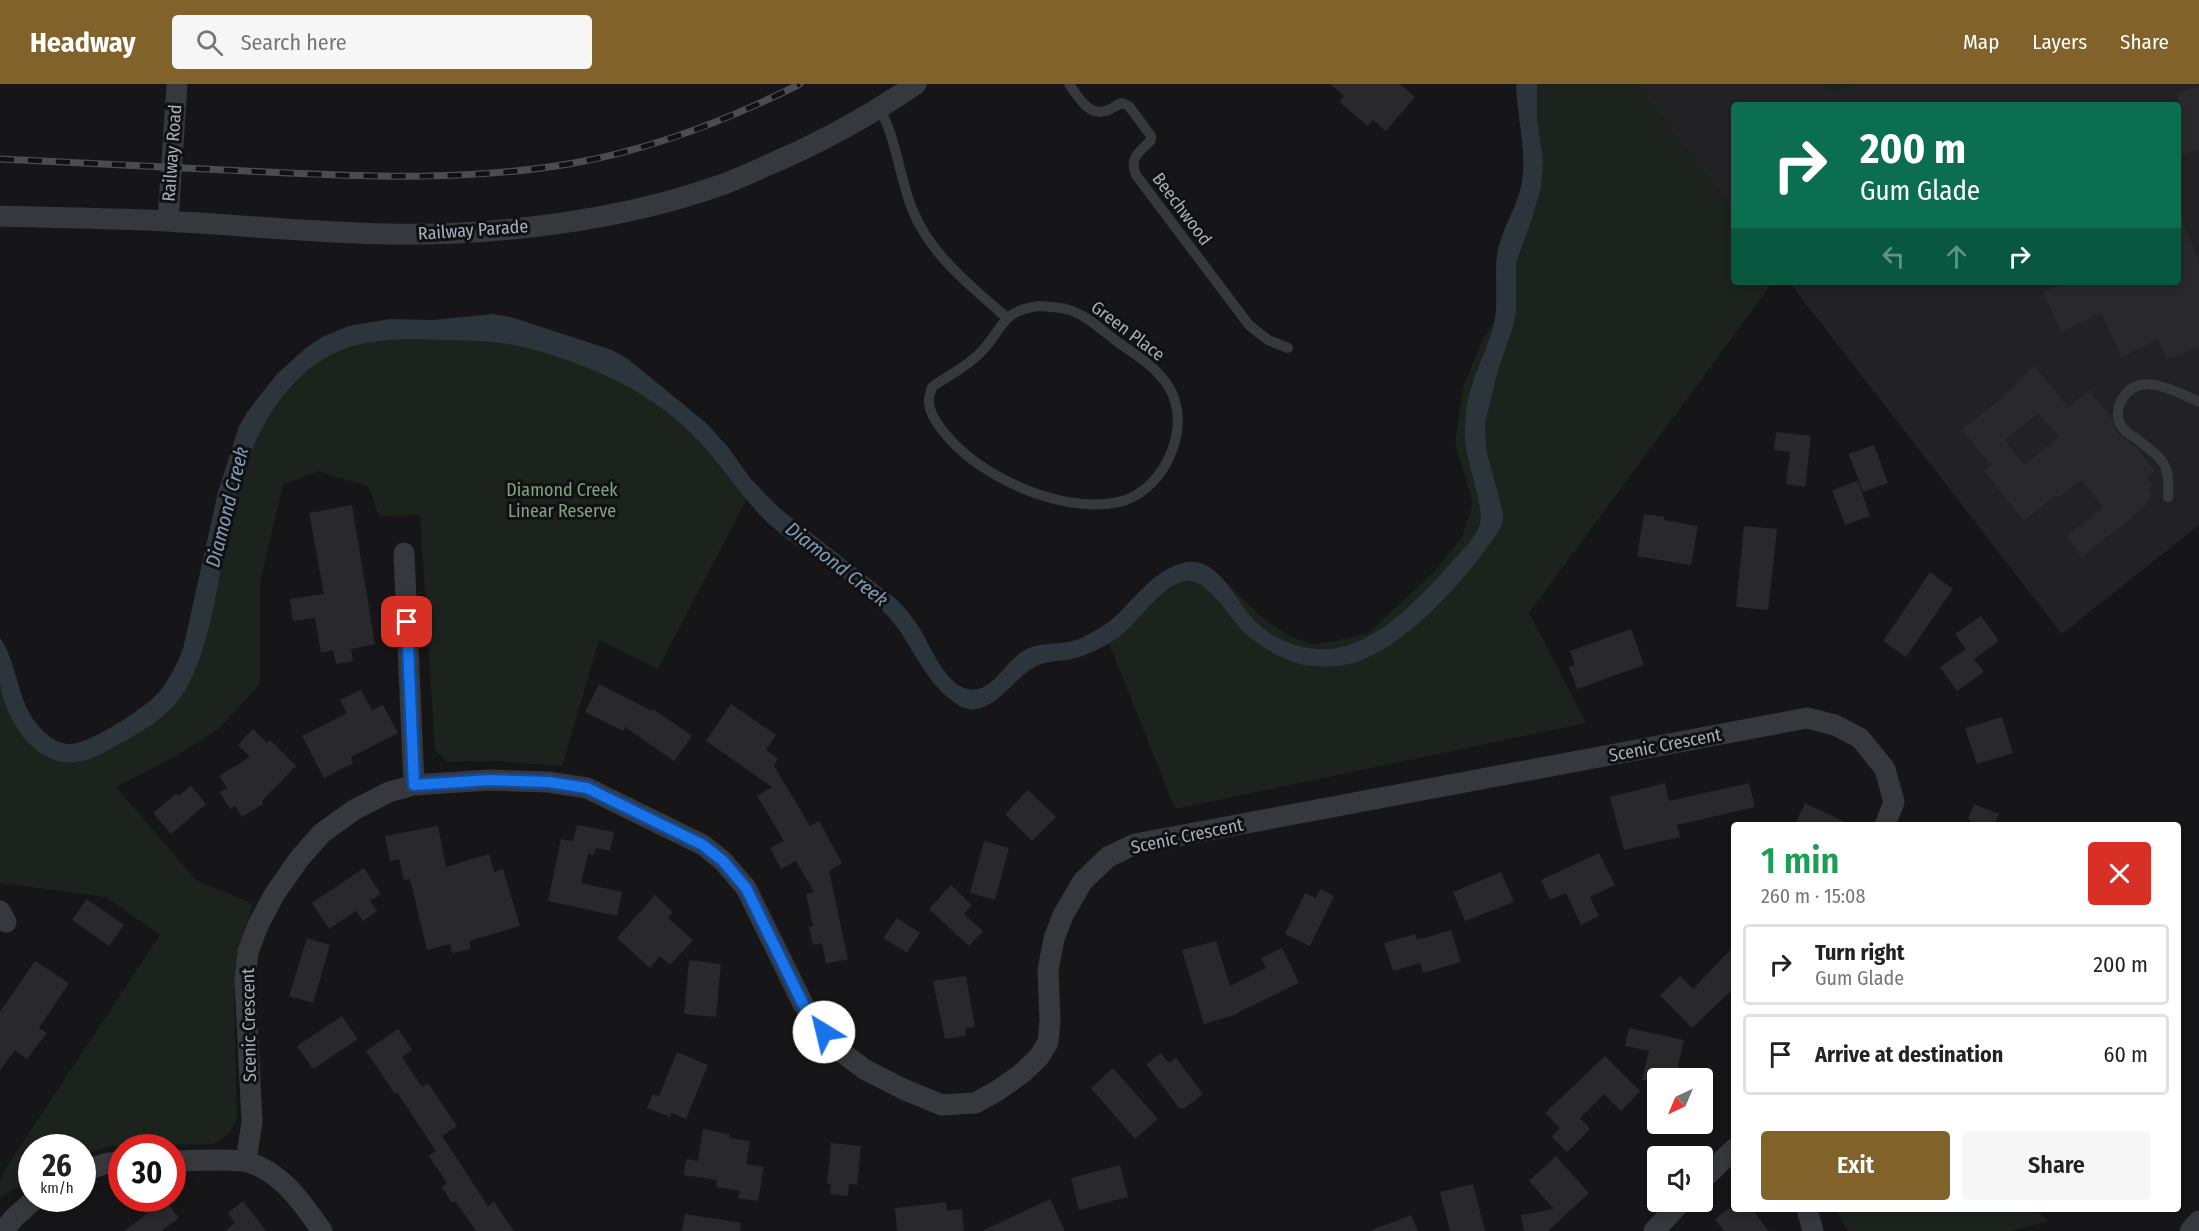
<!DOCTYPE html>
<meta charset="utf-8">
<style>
body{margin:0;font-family:"Fira Sans Condensed",sans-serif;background:#f6f6f6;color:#222;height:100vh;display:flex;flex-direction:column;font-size:22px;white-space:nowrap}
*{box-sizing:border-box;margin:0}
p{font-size:20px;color:#767676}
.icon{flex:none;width:33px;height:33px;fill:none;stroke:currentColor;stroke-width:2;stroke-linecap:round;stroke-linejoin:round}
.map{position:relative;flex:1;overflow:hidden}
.details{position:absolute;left:1731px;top:738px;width:450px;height:390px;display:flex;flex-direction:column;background:#fff;border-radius:6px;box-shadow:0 3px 9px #0003}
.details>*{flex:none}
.banner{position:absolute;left:1731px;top:18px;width:450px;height:183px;border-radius:6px;box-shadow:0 3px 9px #0003;background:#0b6e4f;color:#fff;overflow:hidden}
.needle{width:39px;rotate:224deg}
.controls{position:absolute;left:1647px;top:984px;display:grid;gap:12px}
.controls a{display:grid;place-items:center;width:66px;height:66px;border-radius:6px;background:#fff;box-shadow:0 3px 9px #0003;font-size:30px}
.speed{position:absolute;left:18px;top:1050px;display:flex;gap:12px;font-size:30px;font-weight:700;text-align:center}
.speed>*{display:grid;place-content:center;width:78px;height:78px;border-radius:50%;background:#fff;box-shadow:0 3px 9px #0003;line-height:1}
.speed small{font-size:15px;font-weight:400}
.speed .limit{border:9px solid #d22;background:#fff;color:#111}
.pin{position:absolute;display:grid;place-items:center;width:51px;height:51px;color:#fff;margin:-26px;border-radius:12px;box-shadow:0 3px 9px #0006}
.me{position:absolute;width:66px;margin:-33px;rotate:324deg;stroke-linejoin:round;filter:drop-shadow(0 0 4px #0008)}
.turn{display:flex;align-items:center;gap:21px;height:126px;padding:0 30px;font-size:27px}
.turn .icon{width:78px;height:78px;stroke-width:2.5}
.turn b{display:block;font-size:42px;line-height:51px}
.lanes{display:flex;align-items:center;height:57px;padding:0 30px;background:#0003;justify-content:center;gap:30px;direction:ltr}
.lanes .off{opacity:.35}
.round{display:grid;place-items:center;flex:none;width:63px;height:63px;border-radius:6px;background:#f6f6f6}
.overview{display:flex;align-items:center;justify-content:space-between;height:102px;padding:0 30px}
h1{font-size:36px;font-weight:600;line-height:45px;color:#1e9e55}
.primary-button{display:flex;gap:12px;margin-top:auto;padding:12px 30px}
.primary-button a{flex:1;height:69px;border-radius:6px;background:#80622a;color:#fff;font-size:24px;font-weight:600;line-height:69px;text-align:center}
.primary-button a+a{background:#f6f6f6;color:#222}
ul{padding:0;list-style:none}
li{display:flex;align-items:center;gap:18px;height:81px;margin:0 12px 9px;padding:0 18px;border:3px solid #e0e0e0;border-radius:6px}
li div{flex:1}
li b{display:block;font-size:22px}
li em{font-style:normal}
header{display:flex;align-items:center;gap:36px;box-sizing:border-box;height:84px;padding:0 30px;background:#80622a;color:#fff}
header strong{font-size:28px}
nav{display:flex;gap:33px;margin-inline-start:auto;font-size:21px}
.search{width:420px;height:54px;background:#f6f6f6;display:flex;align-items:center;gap:15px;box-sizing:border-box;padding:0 21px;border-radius:6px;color:#767676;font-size:22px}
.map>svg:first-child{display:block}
</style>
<header>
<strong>Headway</strong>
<div class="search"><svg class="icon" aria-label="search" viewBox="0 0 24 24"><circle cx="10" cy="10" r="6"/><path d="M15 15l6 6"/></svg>Search here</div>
<nav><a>Map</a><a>Layers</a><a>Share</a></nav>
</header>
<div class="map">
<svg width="2199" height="1147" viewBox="0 0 2199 1147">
<rect width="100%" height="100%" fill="#161618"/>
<path fill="#222225" d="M1636 0H2199V441L2062 550 1789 198H2178V21H1734V127Z"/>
<path fill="#1c231d" d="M1523 0H1636L1734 127V198H1773L1529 529 1586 639 1175 725 1106 552 1151 502 1209 486 1227 499 1258 530 1290 553 1312 560 1335 557 1367 550 1434 488 1462 453 1473 419 1455 360 1463 304 1483 255 1502 226 1527 115Z
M1825 0H1854L1831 10Z
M480 242 658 307 748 412 658 585 599 556 562 682 492 677 448 678 435 666 420 431 379 432 369 403 318 387 283 401 260 498V600L218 645 176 672 116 703 196 796 253 820 239 867 234 913 237 1033C232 1047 226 1054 213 1060L111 1062 83 1070 82 1064H32L31 1096 0 1113V1097L4 1087 160 851 106 813 0 799V568L38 654 87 664 170 615 225 412 276 305 347 252Z
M1835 1125H2036L2048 1138 2010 1147H1848Z"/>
<path fill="#2c353c" d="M1516 0H1537V34L1543 77 1541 103 1532 135 1516 178V228L1513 242 1498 286 1485 339 1486 365 1503 429C1503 433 1503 436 1502 440 1501 445 1494 454 1491 458 1462 500 1406 561 1357 578 1338 584 1312 584 1293 578 1277 572 1260 562 1247 551 1231 537 1208 493 1185 497 1161 501 1139 538 1120 552 1107 562 1088 571 1072 575 1057 578 1045 576 1031 585 1011 598 988 637 960 622 925 602 913 559 887 531 852 494 805 472 768 439 745 417 727 389 706 365 662 314 605 287 542 268 506 257 483 257 447 256 419 255 389 254 361 260 289 275 250 354 234 419 220 475 213 568 180 614 164 635 143 647 121 659 108 666 96 674 82 677 38 688 4 636 0 597 0 583 0 568 0 554 18 580 17 617 36 639 44 649 57 661 71 660 91 659 145 624 158 609 169 597 177 580 183 565L218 408 239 342 248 327 277 290 306 264 322 253 349 242 390 235 433 236 493 230 511 233 612 266 628 275 706 339 728 363 750 394 779 424 897 516C906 525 913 534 920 545 931 563 942 593 962 603 990 616 1004 577 1025 566 1042 556 1065 563 1083 553 1095 547 1109 539 1118 530 1137 511 1153 489 1179 480 1215 467 1233 512 1251 533 1265 549 1287 561 1309 564 1365 574 1415 519 1449 481 1459 470 1473 457 1479 443 1487 423 1463 375 1465 348 1465 333 1467 315 1472 301 1478 281 1488 263 1493 244 1500 218 1493 191 1498 165 1503 144 1516 124 1521 103 1528 69 1517 34 1516 0Z"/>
<path fill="#29292c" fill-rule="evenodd" d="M1330 0H1400L1415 13 1386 47 1373 36 1368 42 1339 18 1344 12Z
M2199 1V65L2178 74V10Z
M2178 127 2199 176V263L2167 276 2158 256 2121 273 2102 229 2061 248 2043 208 2066 198H2178Z
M2035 282 2068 323 2089 306 2111 333 2117 349 2138 365 2155 387 2147 394 2153 402 2149 405 2152 410 2144 423 2082 473 2066 453 2103 423 2081 396 2058 414 2056 411 2024 437 1984 387 1991 382 1962 346 2017 301 2015 298ZM2039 329 2059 353 2024 381 2005 356Z
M1776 348 1811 352 1805 403 1786 400 1790 368 1774 366Z
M1874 361 1888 399 1863 408 1849 370Z
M1858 397 1870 432 1845 441 1832 406Z
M352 421 375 560 351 565 353 577 336 580 333 566 321 569 315 534 293 537 290 515 324 510 309 429Z
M1644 430 1664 433V436L1698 442 1691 481 1637 472Z
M1744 442 1777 445 1768 526 1736 523Z
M1930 488 1953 505 1906 573 1883 557Z
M1981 532 1999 557 1974 575 1984 588 1957 607 1940 583 1966 565 1955 550Z
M1631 545 1644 581 1577 605 1569 583 1575 581 1570 567Z
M599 600 652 627 653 625 692 652 674 677 625 643 623 647 585 628Z
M361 606 372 626 383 621 398 649 351 673 353 679 324 694 302 652 347 629 340 616Z
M731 620 776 651 766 666 778 675 774 682 810 742 819 737 842 779 829 787 848 875 826 880 822 859 813 861 809 843 813 842 806 810 814 808 796 777 781 785 770 764 784 757 757 712 772 703 706 657Z
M2002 633 2013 669 1977 680 1965 644Z
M253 645 267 659 270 656 296 682 262 717 263 720 242 733 235 722 230 725 219 708 227 704 219 692 250 673 238 661Z
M1665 699 1669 717 1749 699 1755 723 1677 741 1680 753 1624 766 1610 713Z
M191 702 206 720 171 750 153 729 176 710 179 712Z
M1028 706 1056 733 1032 757 1005 730Z
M1805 719 1851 741H1795Z
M1974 720 1999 730 1994 741H1970L1971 736 1968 735Z
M577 741 614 748 610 767 596 764 594 771 588 770 581 799 622 808 617 832 548 817 561 755 573 757Z
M438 742 446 783 489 770 494 788 503 785 520 842 469 857 471 865 452 869 450 860 427 866 410 795 404 796 399 775 390 777 385 752Z
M984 757 1009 764 995 816 970 809Z
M1599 769 1615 801 1590 813 1599 832 1581 841 1566 809 1550 816 1541 796Z
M364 784 381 810 370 817 377 827 363 837 356 827 329 845 312 819Z
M1501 788 1514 818 1465 837 1453 808Z
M951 801 972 821 964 830 983 847 969 862 929 825Z
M1320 805 1334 812 1310 862 1285 850 1305 809 1316 814Z
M655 811 673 828 668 834 693 856 670 881 660 872 650 884 617 854Z
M87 815 124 841 109 862 72 836Z
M897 834 920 849 907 869 883 854Z
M1451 846 1461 878 1423 889 1420 879 1393 887 1384 859 1415 850 1417 856Z
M307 854 330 861 313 919 289 912Z
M1216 857 1230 902 1266 884 1261 874 1282 864 1299 899 1237 929 1238 930 1204 940 1182 866Z
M1734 862V904L1692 944 1660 911 1680 892 1693 905Z
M689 876 721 880 716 933 684 930Z
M35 877 69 899 39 944 47 949 27 975 15 966 0 986V928Z
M966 892 975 943 965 944 966 952 945 955 933 897Z
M342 932 358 955 313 985 297 962Z
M1629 944 1684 956 1675 994H1658V999L1642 996 1649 967 1625 962Z
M398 945 412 966 402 973 422 1003 428 999 457 1042 442 1052 488 1122 494 1118 514 1147H476L455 1117 452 1119 442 1103 447 1099 429 1072 436 1067 397 1008 395 1010 366 967Z
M677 968 708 981 686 1035 671 1029 670 1033 647 1024 653 1010 659 1012Z
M1161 969 1169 979 1176 974 1203 1010 1185 1024H1179L1146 980Z
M1605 972 1640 1007 1621 1027 1604 1010 1580 1034 1590 1045 1567 1068 1552 1053 1560 1044 1545 1029Z
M1113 984 1158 1035 1135 1055 1091 1004Z
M703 1045 730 1050 729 1054 750 1057 746 1080 764 1083 758 1117 738 1114 740 1107 716 1103 717 1096 684 1091 686 1075 698 1077Z
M831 1059 861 1062 857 1101 849 1100 848 1112 830 1110 831 1100H827Z
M1556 1072 1589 1109 1548 1147H1524L1521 1131 1554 1125 1529 1097Z
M1120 1081 1128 1113 1079 1126 1071 1094Z
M1473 1100 1485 1147H1450L1440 1108Z
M1050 1115 1065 1147H982Z
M165 1116 179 1134 161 1147H124Z
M243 1117 266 1147H225L235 1139 228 1129Z
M946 1118 947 1127 962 1125 964 1147H897L895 1124Z
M1728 1125H1752L1769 1147H1724L1715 1135Z
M685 1130 741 1139 740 1147H682Z
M1411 1131 1418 1147H1372V1146Z"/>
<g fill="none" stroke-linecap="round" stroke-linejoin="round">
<path stroke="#37383d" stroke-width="10" d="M1069 0C1077 11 1088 32 1105 27 1111 26 1116 21 1122 19L1129 22 1151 52V56C1139 69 1129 73 1136 91L1249 241 1268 256 1288 264
M880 25C897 58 899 91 912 125 931 172 970 201 1007 234
M1039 222C1048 223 1057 223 1066 225 1086 230 1103 247 1119 259 1141 274 1167 290 1175 317 1187 356 1159 409 1119 418 1070 428 1013 405 974 377 959 366 928 337 929 316 929 312 931 307 932 303 947 292 965 284 979 270 1003 247 999 227 1039 222Z
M2168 413C2171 377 2161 374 2134 353 2129 350 2123 346 2120 340 2116 332 2118 321 2123 314 2140 286 2177 308 2199 318"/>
<path stroke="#37383d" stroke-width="21" d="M0 132C55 134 111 134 166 137 241 141 315 149 390 150 494 152 619 137 718 102 734 97 750 89 766 82 820 59 868 33 916 0
M168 137 177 0
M404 469 414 701
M0 827 6 838
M172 1077C190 1077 233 1074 248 1078 282 1088 302 1119 322 1147
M246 1077 252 1038 245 896 248 868 258 841 274 811 299 775 322 749 354 726 389 708 414 701 489 696 548 698 587 704 703 761 723 777 746 804 803 920 835 963 864 985 903 1005 942 1021 975 1019 997 1007 1021 990 1039 973 1048 958 1050 937 1048 886 1054 855 1063 831 1083 797 1108 773 1135 760 1807 634 1835 641 1860 654 1885 685 1894 718 1885 741
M82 1087 108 1079 122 1078
M1702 1096 1734 1065
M1807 1125 1813 1147
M3 1147 14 1134 36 1114
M1654 1147 1681 1118
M2190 1147 2199 1137"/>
<g stroke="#4a4c52" stroke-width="7">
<path id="rail" d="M0 75C89 79 178 84 267 88 369 93 473 97 574 79 653 65 728 36 800 0"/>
</g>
<use href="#rail" stroke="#111113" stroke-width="4.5" stroke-dasharray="14" stroke-linecap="butt"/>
</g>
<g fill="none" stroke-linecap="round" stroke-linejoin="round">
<g stroke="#114b97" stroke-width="15">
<path id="route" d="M407 538 414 701 489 696 548 698 587 704 703 761 723 777 746 804 803 920 824 948"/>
</g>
<use href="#route" stroke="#1a73e8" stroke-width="10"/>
</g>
<g text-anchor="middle" stroke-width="6" stroke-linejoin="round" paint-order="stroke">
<g font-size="18" fill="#a8adb8" stroke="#111113">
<text transform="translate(172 69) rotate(-86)" y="6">Railway Road</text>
<text transform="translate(1182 125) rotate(53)" y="6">Beechwood</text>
<text transform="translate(473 146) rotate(-4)" y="6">Railway Parade</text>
<text transform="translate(1128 247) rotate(37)" y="6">Green Place</text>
<text transform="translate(1665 661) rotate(-11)" y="6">Scenic Crescent</text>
<text transform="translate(1187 752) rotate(-12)" y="6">Scenic Crescent</text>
<text transform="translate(249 941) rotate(-91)" y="6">Scenic Crescent</text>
</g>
<g font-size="18" fill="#7fa381" stroke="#111113">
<text x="562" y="412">Diamond Creek<tspan x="562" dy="21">Linear Reserve</tspan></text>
</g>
<g font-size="20" font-style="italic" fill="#7f9bb3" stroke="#111113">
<text transform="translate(227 423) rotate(-76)" y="7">Diamond Creek</text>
<text transform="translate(837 480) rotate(38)" y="7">Diamond Creek</text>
</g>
</g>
</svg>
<div class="controls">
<a><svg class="needle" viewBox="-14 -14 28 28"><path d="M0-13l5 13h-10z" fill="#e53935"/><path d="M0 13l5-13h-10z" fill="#767676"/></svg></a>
<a><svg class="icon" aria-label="sound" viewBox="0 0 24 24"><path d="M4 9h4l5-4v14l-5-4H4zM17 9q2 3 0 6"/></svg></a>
</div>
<div class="speed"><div>26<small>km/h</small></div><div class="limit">30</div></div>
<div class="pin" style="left:407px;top:538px;background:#d93025"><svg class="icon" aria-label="arrive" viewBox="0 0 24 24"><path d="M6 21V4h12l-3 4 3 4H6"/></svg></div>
<svg class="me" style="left:824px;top:948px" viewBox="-20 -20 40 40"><circle r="19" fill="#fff"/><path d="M0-13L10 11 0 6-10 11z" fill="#1a73e8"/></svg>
<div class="banner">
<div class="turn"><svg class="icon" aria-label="right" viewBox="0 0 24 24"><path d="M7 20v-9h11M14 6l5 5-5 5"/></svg><div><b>200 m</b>Gum Glade</div></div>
<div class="lanes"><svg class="icon off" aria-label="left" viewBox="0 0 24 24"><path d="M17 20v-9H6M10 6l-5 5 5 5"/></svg><svg class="icon off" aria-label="ahead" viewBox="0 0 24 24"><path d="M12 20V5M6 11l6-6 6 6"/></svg><svg class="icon" aria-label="right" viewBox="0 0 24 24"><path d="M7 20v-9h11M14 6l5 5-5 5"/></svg></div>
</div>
<section class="details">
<div class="overview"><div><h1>1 min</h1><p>260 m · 15:08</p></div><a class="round" style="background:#d93025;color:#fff"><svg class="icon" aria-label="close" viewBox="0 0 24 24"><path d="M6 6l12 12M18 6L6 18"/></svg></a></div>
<ul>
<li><svg class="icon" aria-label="right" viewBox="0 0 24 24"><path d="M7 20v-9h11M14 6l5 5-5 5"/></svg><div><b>Turn right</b><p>Gum Glade</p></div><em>200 m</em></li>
<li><svg class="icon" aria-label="arrive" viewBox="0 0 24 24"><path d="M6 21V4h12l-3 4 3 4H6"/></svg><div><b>Arrive at destination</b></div><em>60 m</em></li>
</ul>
<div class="primary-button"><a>Exit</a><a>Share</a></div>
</section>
</div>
